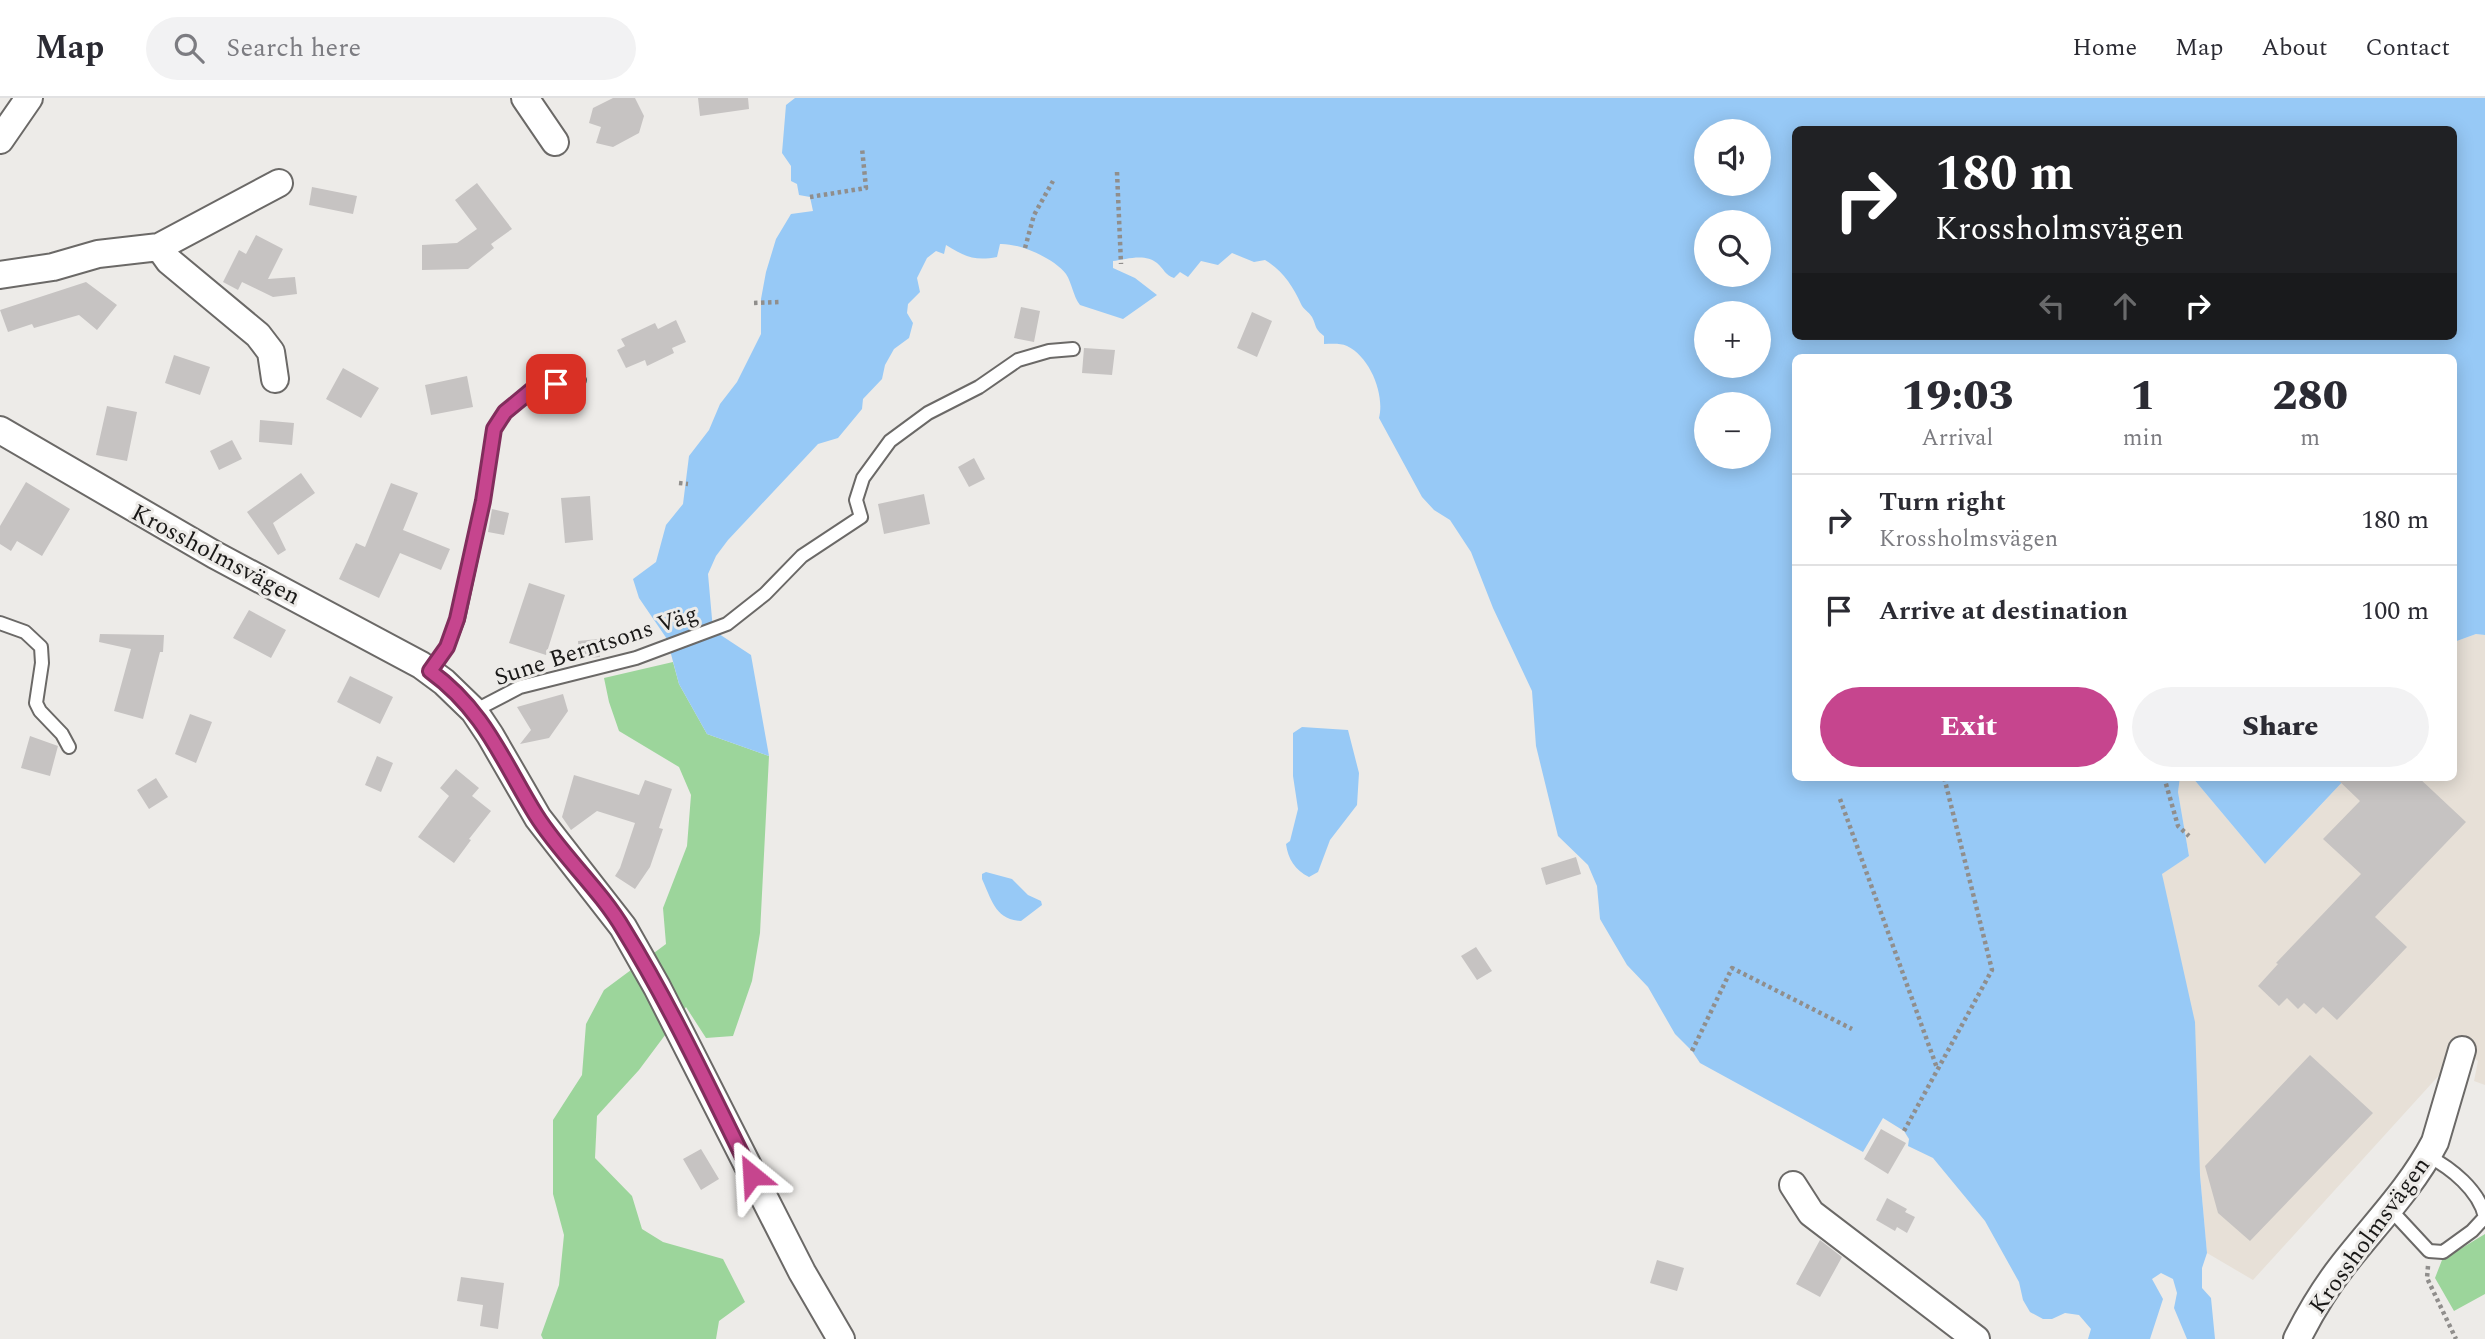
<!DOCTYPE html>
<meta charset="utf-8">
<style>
body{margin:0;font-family:Spectral,serif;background:#f2f2f3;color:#2b2b33;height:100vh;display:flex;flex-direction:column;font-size:26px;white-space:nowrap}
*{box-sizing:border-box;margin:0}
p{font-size:23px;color:#7c7c81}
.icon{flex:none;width:38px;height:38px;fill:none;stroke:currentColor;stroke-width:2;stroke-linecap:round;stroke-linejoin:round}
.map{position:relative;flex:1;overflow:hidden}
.panel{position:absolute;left:1792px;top:256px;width:665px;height:427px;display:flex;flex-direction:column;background:#fff;border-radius:10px;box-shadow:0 4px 18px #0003}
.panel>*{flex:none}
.top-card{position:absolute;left:1792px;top:28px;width:665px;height:214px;border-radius:10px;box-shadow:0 4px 18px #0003;background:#202124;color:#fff;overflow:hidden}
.fabs{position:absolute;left:1694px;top:21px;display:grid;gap:14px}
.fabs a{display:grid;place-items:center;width:77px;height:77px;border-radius:50%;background:#fff;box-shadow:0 4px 18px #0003;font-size:35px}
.pin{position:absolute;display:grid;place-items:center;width:60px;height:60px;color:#fff;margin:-30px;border-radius:14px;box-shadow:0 4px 10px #0006}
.me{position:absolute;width:77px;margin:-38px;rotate:333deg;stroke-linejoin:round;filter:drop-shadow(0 0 5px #0008)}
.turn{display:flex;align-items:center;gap:24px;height:147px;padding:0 28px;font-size:32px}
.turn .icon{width:91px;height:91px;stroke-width:2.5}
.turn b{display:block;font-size:49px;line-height:60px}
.lanes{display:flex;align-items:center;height:66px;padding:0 28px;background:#0003;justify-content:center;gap:35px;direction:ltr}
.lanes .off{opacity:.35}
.eta{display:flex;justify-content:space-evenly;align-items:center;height:119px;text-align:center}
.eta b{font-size:42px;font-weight:800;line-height:49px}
.button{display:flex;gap:14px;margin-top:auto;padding:14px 28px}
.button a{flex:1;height:80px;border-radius:42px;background:#c6458e;color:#fff;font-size:28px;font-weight:800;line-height:80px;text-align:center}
.button a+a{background:#f2f2f3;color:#2b2b33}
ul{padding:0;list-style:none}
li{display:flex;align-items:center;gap:21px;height:91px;padding:0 28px;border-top:2px solid #e1e1e2}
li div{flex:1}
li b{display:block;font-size:26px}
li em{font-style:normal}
header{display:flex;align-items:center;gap:42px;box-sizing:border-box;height:98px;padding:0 35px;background:#fff;border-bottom:2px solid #e1e1e2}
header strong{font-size:33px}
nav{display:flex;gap:38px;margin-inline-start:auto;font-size:24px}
.search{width:490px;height:63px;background:#f2f2f3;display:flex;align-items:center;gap:18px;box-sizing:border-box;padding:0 24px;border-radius:38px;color:#7c7c81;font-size:26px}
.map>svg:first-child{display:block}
</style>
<header>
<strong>Map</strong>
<div class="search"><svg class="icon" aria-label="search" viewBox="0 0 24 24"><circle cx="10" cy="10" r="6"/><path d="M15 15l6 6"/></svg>Search here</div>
<nav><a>Home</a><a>Map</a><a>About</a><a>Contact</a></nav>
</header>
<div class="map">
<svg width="2485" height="1241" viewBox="0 0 2485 1241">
<rect width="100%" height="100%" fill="#edebe8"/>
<path fill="#e7e0d7" d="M2476 536 2485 537V987L2474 983 2478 963 2462 952 2253 1182 2207 1155 2200 1077 2162 775 2189 758 2178 694 2180 679H2192L2265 766 2347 679H2454V544Z"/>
<path fill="#9cd59b" d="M673 564 679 586 707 636 769 658 760 835 752 883 733 938 706 940 686 909 639 972 597 1018 595 1060 632 1098 642 1131 663 1144 723 1161 745 1204 719 1223 716 1241H543L541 1237 559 1187 564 1137 553 1096V1022L582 977 586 926 604 892 666 846 663 810 687 748 691 697 679 669 619 633 609 604 604 580Z
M2485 1136V1196L2454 1213 2435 1180 2442 1162Z"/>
<path fill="#97c9f6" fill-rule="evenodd" d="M795 0H2485V537L2476 536 2454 544V259H1796V679H2180L2178 694 2189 758 2162 776 2195 924 2200 1077 2207 1155 2202 1170V1190L2211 1200 2215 1241H2187L2174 1210 2177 1195 2173 1181 2161 1175 2152 1181 2163 1201 2150 1241H2088L2091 1231 2079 1217 2065 1215 2052 1221H2043L2030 1214 2023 1202 2019 1184 1985 1123 1933 1060 1908 1048 1909 1041 1904 1033 1883 1020 1863 1054 1700 965 1692 953 1675 936 1648 889 1627 867 1600 821 1597 788 1588 767 1558 738 1536 648 1532 593 1493 510 1471 454 1450 422 1434 412 1422 399 1379 320C1385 296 1370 259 1347 248 1340 245 1332 246 1324 246V238C1314 230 1317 229 1312 219 1309 214 1303 211 1301 206 1293 188 1282 172 1265 162L1254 164 1232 155 1218 167 1201 163 1188 179 1180 174 1174 180C1165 177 1164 171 1157 165 1146 155 1126 161 1113 163V170L1135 180 1157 197 1123 221 1080 207C1073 198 1072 185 1066 176 1054 160 1019 145 1000 146L997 159C975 163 965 159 946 147L944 156 936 153 927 160 917 180 920 194 908 206 907 215 913 225 909 240 894 251 885 267 882 281 863 301 862 311 838 340 818 346 728 442 716 458 708 476 713 532 751 557 769 658 707 636 679 586 667 541 639 500 633 481 656 464 666 427 683 406 689 358 709 332 720 306 737 284 761 236V201L766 174 776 141 791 116 813 113 810 99 799 97 797 86 791 83V68L782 55 786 7ZM1796 32H2454V238H1796ZM1706 33H1759V86H1706ZM1706 124H1759V177H1706ZM1706 215H1759V268H1706ZM1706 306H1759V359H1706Z
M1302 629 1348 632 1359 675 1357 707 1330 742 1318 774 1309 779C1295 772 1288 761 1286 746L1290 743 1298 711 1293 678V635Z
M2192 679H2347L2265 766Z
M986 774 1012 781 1028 797 1041 803 1042 807 1021 823C995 822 991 800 982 781V776Z"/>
<path fill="#c6c3c2" d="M613 0H635L644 18 639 35 613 49 596 45 601 29 589 25 593 10Z
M698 0H748L749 11 700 18Z
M477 85 512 131 491 146 494 150 468 171 422 172V147L457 145 477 131 455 102Z
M312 89 357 98 353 116 309 107Z
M256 137 283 151 268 181 295 179 297 196 273 199 242 184 238 192 223 184 239 152 246 156Z
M86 184 117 207 97 232 79 217 34 230 32 226 8 234 0 212Z
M1021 209 1040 213 1034 244 1014 240Z
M1252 214 1272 223 1257 259 1237 250Z
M676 222 686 244 672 250 674 255 647 268 645 262 626 270 617 252 625 248 621 241 655 225 658 231Z
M1084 250 1115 252 1112 277 1082 275Z
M174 257 210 269 200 297 165 285Z
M343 270 379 290 361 320 326 301Z
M467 278 473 309 431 317 425 287Z
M107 308 137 314 127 363 96 357Z
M260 322 294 325 292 347 259 344Z
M232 342 242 361 219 372 210 353Z
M974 360 985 381 969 389 958 369Z
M301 375 315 395 273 425 286 452 278 457 247 414Z
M26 384 70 411 42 458 17 443 11 453 0 446V428Z
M391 385 418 395 403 432 450 451 441 472 400 455 379 500 339 481 356 445 365 449Z
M924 396 930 426 884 436 878 406Z
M590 398 593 442 565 445 561 400Z
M492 411 509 415 504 437 488 434Z
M529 485 565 497 546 557 509 545Z
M249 512 286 532 271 560 233 540Z
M100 536 164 537 163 554H160L143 621 114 613 131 551 99 544Z
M598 541 600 559 579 561 578 543Z
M350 578 393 599 380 626 337 604Z
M563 596 568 613 549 640 520 646 531 632 517 609Z
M190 616 212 624 196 665 175 656Z
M30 638 58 648 50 678 21 670Z
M377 658 393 665 381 694 365 687Z
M456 671 479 690 472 698 491 713 469 741 471 742 454 765 418 739 449 698 440 690Z
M574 677 639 697 645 682 672 691 659 730 663 731 650 769 635 791 615 778 620 770 635 725 597 713 571 732 562 719Z
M2335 679H2418L2466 724 2375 819 2407 849 2337 922 2323 909 2316 916 2304 905 2298 911 2287 900 2279 908 2258 888 2278 866 2276 865 2361 776 2323 741 2360 703Z
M156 680 168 699 149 711 137 692Z
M1576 759 1581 776 1546 787 1541 770Z
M1476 849 1492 873 1477 882 1461 858Z
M2310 957 2373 1015 2250 1143 2218 1115 2205 1068Z
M1881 1031 1906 1045 1888 1076 1864 1061Z
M701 1051 719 1081 701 1092 683 1061Z
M1887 1100 1907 1111 1905 1114 1915 1119 1907 1135 1897 1129 1895 1133 1876 1122Z
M1820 1142 1842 1159 1820 1199 1796 1186Z
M1657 1162 1684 1170 1677 1193 1650 1185Z
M461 1179 504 1185 498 1231 480 1228 483 1207 457 1203Z"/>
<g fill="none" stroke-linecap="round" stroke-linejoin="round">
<g stroke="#6b6967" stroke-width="16">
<path id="service" d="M0 525 25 534 41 549 42 565 36 605 40 613 62 636 69 649
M430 573 447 549 458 521 483 403 494 331 505 315 533 291 579 282
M474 613 520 589 636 560 727 526 765 496 802 458 861 419 856 402 863 380 890 343 928 315 979 289 1018 262 1049 253 1073 251
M2428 1058C2451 1070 2479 1092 2485 1119
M2390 1111 2429 1153 2443 1154 2472 1133 2485 1119"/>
</g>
<g stroke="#6b6967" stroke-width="30">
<path id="minor" d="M525 0 555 44
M0 42 29 0
M159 149 169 163 258 237 271 254 275 281
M0 177 53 169 98 156 159 149 279 85
M0 332 215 457 421 567 444 584 474 613 490 637 538 720 623 829 657 889 802 1174 841 1241
M1793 1087 1811 1115 1976 1241
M2297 1241C2310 1215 2325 1190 2343 1167 2375 1126 2411 1090 2435 1044L2462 952"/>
</g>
<path stroke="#908e8c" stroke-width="4.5" stroke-dasharray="3.5 3.5" stroke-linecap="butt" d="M1117 74 1121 166
M810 99 866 90 862 50
M1025 150 1034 117 1053 83
M754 205 779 204
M679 385 688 386
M2164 679 2178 728 2189 738
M1840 701 1937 970
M1692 953 1732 870 1852 931
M1904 1033 1992 872 1944 679
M2428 1168 2427 1180 2456 1241"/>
<use href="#service" stroke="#fff" stroke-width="12"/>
<use href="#minor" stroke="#fff" stroke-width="26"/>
</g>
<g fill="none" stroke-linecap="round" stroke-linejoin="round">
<g stroke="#812d5c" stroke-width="18">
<path id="route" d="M556 286 533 291 505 314 494 331 483 403 457 521 447 549 430 573C485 613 502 662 536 717 561 757 600 791 624 832 672 910 711 995 752 1077"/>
</g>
<use href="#route" stroke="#c6458e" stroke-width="12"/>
</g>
<g text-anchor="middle" stroke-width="6" stroke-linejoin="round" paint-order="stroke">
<g font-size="24" fill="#191817" stroke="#edebe8">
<text transform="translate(216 456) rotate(28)" y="8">Krossholmsvägen</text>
<text transform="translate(596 547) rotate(-18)" y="8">Sune Berntsons Väg</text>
<text transform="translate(2369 1137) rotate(-54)" y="8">Krossholmsvägen</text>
</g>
</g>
</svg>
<div class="fabs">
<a><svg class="icon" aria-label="sound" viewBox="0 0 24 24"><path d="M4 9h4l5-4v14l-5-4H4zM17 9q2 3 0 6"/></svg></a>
<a><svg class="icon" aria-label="search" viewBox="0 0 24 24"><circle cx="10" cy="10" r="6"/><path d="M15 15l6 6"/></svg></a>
<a>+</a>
<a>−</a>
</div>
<div class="pin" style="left:556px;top:286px;background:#d93025"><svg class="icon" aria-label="arrive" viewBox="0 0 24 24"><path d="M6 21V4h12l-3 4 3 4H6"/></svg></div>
<svg class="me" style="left:752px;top:1077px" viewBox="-20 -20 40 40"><path d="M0-17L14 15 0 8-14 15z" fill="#c6458e" stroke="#fff" stroke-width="4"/></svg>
<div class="top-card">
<div class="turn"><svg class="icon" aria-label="right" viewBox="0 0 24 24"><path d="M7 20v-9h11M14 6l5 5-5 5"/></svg><div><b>180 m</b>Krossholmsvägen</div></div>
<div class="lanes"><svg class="icon off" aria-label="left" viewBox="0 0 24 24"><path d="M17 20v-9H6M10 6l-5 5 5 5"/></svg><svg class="icon off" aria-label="ahead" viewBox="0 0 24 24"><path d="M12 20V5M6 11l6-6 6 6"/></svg><svg class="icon" aria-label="right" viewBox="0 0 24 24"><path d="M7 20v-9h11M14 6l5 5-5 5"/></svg></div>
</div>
<section class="panel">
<div class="eta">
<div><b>19:03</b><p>Arrival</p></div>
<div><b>1</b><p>min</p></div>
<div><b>280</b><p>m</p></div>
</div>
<ul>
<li><svg class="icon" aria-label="right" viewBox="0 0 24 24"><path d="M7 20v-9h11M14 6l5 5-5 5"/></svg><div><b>Turn right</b><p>Krossholmsvägen</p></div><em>180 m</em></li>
<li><svg class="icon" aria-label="arrive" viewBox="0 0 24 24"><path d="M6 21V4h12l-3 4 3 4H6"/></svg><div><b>Arrive at destination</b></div><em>100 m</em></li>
</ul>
<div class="button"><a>Exit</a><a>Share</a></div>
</section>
</div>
